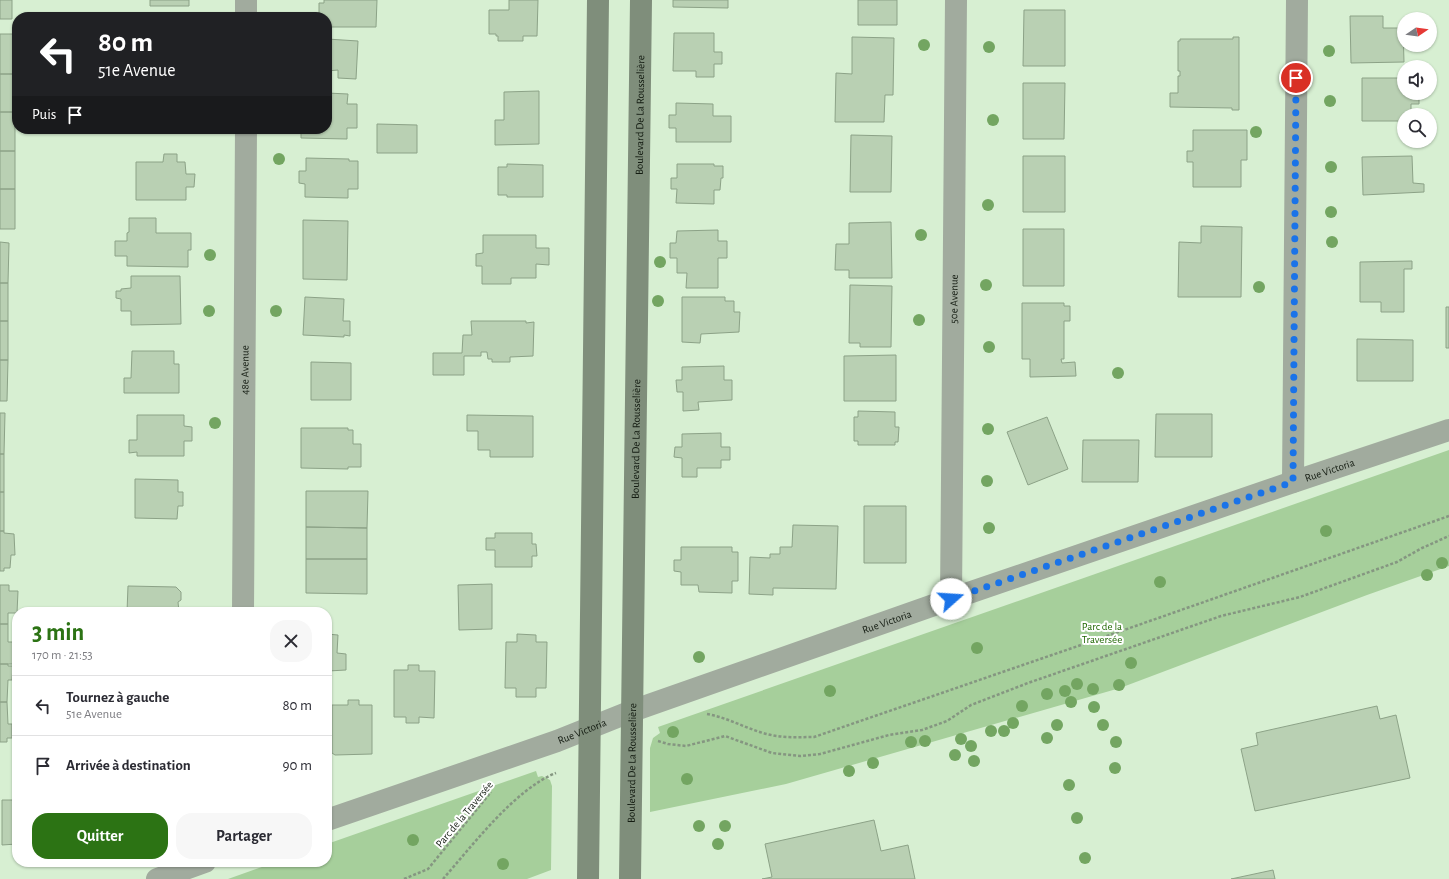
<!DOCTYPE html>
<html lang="fr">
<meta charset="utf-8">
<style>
body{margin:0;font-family:"Alegreya Sans",sans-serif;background:#f7f7f7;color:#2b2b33;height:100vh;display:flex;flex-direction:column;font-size:15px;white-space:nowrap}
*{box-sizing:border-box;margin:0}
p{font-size:13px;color:#7c7c81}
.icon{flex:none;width:22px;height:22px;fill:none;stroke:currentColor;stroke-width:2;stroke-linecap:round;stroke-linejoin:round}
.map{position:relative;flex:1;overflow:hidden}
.sheet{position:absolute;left:12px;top:607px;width:320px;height:260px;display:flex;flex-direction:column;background:#fff;border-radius:16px;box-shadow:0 1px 3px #0004}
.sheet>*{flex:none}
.guide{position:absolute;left:12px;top:12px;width:320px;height:122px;border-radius:16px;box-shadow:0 1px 3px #0004;background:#202124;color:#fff;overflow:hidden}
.needle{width:26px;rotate:77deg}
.fabs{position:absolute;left:1397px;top:12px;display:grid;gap:8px}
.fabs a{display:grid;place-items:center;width:40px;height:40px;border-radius:50%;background:#fff;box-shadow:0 1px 3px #0004;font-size:20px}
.pin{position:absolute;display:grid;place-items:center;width:34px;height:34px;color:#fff;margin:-17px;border:2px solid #fff;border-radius:50%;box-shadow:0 1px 4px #0007}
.me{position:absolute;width:44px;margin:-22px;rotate:71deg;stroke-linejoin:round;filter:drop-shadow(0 0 3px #0008)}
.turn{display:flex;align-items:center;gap:14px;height:84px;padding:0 20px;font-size:18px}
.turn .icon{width:52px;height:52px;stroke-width:2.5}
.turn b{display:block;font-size:28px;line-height:34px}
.then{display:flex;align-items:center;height:38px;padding:0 20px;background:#0003;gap:8px;font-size:15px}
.round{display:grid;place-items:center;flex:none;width:42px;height:42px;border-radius:16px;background:#f7f7f7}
.summary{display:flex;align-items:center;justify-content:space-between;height:68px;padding:0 20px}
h1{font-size:24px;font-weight:600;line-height:30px;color:#2c7314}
.cta{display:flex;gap:8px;margin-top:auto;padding:8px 20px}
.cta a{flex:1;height:46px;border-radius:16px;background:#2c7314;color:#fff;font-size:16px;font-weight:600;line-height:46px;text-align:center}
.cta a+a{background:#f7f7f7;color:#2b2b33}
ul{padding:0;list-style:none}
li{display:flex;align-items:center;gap:12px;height:60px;padding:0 20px;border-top:1px solid #e1e1e2}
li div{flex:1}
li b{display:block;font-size:15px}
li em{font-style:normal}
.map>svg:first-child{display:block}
</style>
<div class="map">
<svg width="1449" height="879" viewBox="0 0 1449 879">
<rect width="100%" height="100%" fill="#d7efd2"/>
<path fill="#a6cf9b" d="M1449 450V566L1367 595 1120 688 786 784 650 812V748L653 738 660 733 658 727Z
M536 771 538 777 542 776 550 780 552 786 551 870 527 879H228L276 862H327V844Z"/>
<path fill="#b9d0b3" stroke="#8ca287" d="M0 0H12V19H0Z
M150 0H189V6H150Z
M324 0H377L376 27H327V17H319V3H324Z
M509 0H538L537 36H523V41H498V36H496V34H489V10H509Z
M673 0H728V8L673 7Z
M858 0H897V25H858Z
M1024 10H1065V66H1023Z
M1350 16H1383V28H1403L1404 62 1351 63Z
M674 33H714V52H722V64H714V77H696V71H673Z
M0 34H16V74H0Z
M852 37 894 38 893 95H885L884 122H835L836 73 852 74Z
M1233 37H1239V110H1232V108L1170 107V93H1178V76H1180V71H1178V41H1180V39H1233Z
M327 39 358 41 356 79 338 78V70L327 71Z
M0 74H16L15 112H0Z
M1362 78H1404V93H1411V95L1419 96V104H1411V115H1404V121H1362Z
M1023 83H1065L1064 139H1023Z
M539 91V144L495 145V120H504V92Z
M327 93 348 94 347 104H357V128H347V139L301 138V129H327Z
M676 103 713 104V116H731V142H676V128H669V115H676Z
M0 112H15V151H0Z
M377 124 417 125V153H377Z
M1193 130H1247V160H1241V187H1193V162H1187V151H1193Z
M851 135 892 136 891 192H850Z
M0 151H15V189H0Z
M164 154H177V162H185L186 174H195L194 187H186V200H136V162H163Z
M1023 156H1065V212H1023Z
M1412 156 1413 183 1424 184V192L1363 195 1362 157Z
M306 158 349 159V161H358V189H348V198L305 197V184L299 183V171H306Z
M507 164 543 165V197H507V195H498V167H507Z
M677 164H714V166H723V178H721L720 190H714V204L676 203 677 189H671V178H677Z
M0 189H15V229H0Z
M129 218H156V233H191V250H188V267L127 266V256H115V241H127V233L129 232Z
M303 220 348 221 347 280 303 279Z
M891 222 892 278H849V270H835L836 244H849V223Z
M1201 226 1242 227 1241 297H1178L1179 242 1201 243Z
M1023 229H1064V286H1023Z
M718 230V241H727V258H718V288H686L687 273H677V258H670V243H676L677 231Z
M483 235H536V248H549V265L536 264V278H511V284H482V266H476V254L483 253Z
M0 242 9 243 8 283H0Z
M1412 261V269H1404V312H1381V302H1360V262Z
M131 276H180L181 324 131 325V311H121V299L116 298V291H121V289L131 288Z
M0 283H8V321H0Z
M850 285 892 286 891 347H860V343H849Z
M305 297 344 299 343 321H350V336L344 335V337L303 335Z
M682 297H725V301H734V312H740L739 332 701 334 700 343 682 342Z
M1022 303H1064V306H1070V321H1064V359H1061L1062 363 1075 362 1076 376 1030 377V359H1022Z
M1446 307H1449V348H1446Z
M0 321H8V360H0Z
M471 321H526V323L534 322 533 356 510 357V362H492V359H488L487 352H481V356H464V375H433V353H462L463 335H472Z
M1357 339 1413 340V381H1357Z
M132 351H174V364H179V393H124V378H131Z
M896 355V401H844V356Z
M0 360H8L7 401H0Z
M311 362 351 363V400H311Z
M724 366V380H732V400L698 402 699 410 683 411V392H677L676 380H682V367Z
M858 411 895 412V427H899L898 442H895V445H858V441H854V417H858Z
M0 413H5L4 454H0Z
M1156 414H1212V457H1155Z
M137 415H184V426L192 427V441H184V456H137V452L129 453V440H137Z
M467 415 533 416V457H490V450H478V431H467Z
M1047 417 1068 469 1028 485 1007 432Z
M301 428H348V430H353V444H361V467H348V469L301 468Z
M721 433V447H730V460H721V468H697V477H682V458L674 457 675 447H682V434Z
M1083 440H1139L1138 482H1082Z
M0 454H4V492H0Z
M135 479 178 480V492H183V506H178L177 519 135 518Z
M306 491H368L367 528 306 527Z
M0 492H4V531H0Z
M864 506H906V563H864Z
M793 525 838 526 836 589 773 588V595L749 594 750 557 770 558V554H780V547H792Z
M306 527 367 528V559H306Z
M0 531H4V533L14 534 15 555H11L10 568H4V571H0Z
M495 533H532V544H536L537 556H532V567H495V550H486V538H495Z
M681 547H732V552H738V581H732V593L699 592 698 585H681V572L674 571V560H681Z
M306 559H367V594L306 593Z
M492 584V629L459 630 458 585Z
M0 585H9V591H18L17 613H8V624H0Z
M128 586 176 587 181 592V600L178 602 179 612H127Z
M0 624H8V642H17V664H0Z
M327 634 338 635 337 653 346 654V670L328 671 327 676Z
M517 634 536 635V642H547L546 688H536V697H516V688H505L506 642H517Z
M0 664H8V666H13L12 680H8L7 702H0Z
M408 665H419V671H435L434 718 419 717V723H406V717H394V670H408Z
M348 700H359V705H372V754L335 755 332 753V705H348Z
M0 702H7L8 724H12V738H7V742H0Z
M1377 706 1380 719 1396 715 1410 778 1255 811 1241 749 1258 745 1256 733Z
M2 800H17V845V844L2 845Z
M874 820 881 851 908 845 915 879H762L772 877 765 844Z
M1273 870 1275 879H1231Z"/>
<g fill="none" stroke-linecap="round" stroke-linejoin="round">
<path stroke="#859681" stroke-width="2.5" stroke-dasharray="3 2" stroke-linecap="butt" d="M707 714C731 718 753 733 777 736 789 738 802 737 814 737L1107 636 1449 516
M658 741 668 744 686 746 725 736 772 753 800 756 820 754 889 735 922 730 947 721 971 705 1028 683 1221 616 1300 597 1397 562 1422 548 1449 536
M404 879 428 869 491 792
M443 879C472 846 515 789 556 773"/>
<g stroke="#a1ab9e" stroke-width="22">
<path d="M246 17V0"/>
<path d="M1293 482 1297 0"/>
<path id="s1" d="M951 599 956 0"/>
<path id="s2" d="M243 612 246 129"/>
<path id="s3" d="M327 820 557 741 632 711 951 599 1293 482 1449 430"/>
<path d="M157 879 205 862"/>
</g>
<g stroke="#7f8e7b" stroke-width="22">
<path d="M588 879 598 0"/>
<path id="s4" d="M630 879 641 0"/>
</g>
</g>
<g fill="#73a561">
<circle cx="924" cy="45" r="6"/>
<circle cx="989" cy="47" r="6"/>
<circle cx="1329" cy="51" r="6"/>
<circle cx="1330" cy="101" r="6"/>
<circle cx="993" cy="120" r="6"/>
<circle cx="1256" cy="132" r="6"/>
<circle cx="279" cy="159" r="6"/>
<circle cx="1331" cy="167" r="6"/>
<circle cx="988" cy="205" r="6"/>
<circle cx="1331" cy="212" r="6"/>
<circle cx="921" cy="235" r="6"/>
<circle cx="1332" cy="242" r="6"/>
<circle cx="210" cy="255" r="6"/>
<circle cx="660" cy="262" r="6"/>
<circle cx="986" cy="285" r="6"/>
<circle cx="1259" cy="287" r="6"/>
<circle cx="658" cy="301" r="6"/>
<circle cx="209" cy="311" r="6"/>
<circle cx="276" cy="311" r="6"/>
<circle cx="919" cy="320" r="6"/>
<circle cx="989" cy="347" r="6"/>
<circle cx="1118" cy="373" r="6"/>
<circle cx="215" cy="423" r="6"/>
<circle cx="988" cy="429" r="6"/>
<circle cx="987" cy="481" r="6"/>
<circle cx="989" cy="528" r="6"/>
<circle cx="1326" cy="531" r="6"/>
<circle cx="1442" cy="563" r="6"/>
<circle cx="1427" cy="575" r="6"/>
<circle cx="1160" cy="582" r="6"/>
<circle cx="977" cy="648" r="6"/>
<circle cx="699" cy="657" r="6"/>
<circle cx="1131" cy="663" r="6"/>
<circle cx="1077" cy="684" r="6"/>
<circle cx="1119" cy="685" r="6"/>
<circle cx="1093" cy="689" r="6"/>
<circle cx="830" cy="691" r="6"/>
<circle cx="1065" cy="691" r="6"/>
<circle cx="1047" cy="694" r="6"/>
<circle cx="1071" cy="702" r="6"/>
<circle cx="1022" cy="706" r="6"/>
<circle cx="1094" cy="707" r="6"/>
<circle cx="1013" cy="723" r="6"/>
<circle cx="1057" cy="725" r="6"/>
<circle cx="1103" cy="725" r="6"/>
<circle cx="991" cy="731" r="6"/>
<circle cx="1004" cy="731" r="6"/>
<circle cx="673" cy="732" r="6"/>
<circle cx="1047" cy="738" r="6"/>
<circle cx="961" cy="739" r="6"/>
<circle cx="925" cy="741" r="6"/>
<circle cx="911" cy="742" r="6"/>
<circle cx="1116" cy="742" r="6"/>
<circle cx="971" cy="746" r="6"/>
<circle cx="955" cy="755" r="6"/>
<circle cx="974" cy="761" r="6"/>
<circle cx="873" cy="763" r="6"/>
<circle cx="1115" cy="768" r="6"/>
<circle cx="849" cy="771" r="6"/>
<circle cx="687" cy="779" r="6"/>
<circle cx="1069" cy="785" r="6"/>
<circle cx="1077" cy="818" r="6"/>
<circle cx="699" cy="826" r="6"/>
<circle cx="725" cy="826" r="6"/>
<circle cx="413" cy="840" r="6"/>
<circle cx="718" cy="844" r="6"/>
<circle cx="1085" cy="858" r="6"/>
<circle cx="503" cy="864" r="6"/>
</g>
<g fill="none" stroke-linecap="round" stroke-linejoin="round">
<path stroke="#1a73e8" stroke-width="7" stroke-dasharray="0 12.6" d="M951 599 1293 482 1296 78"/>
</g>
<g text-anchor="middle" stroke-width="4" stroke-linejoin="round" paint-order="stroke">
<g font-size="11" fill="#131b11" stroke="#fff">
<text dy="4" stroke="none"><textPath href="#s4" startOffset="764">Boulevard De La Rousselière</textPath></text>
<text dy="4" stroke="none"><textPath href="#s1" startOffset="300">50e Avenue</textPath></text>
<text dy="4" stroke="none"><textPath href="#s2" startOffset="242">48e Avenue</textPath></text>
<text dy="4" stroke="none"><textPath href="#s4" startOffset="440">Boulevard De La Rousselière</textPath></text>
<text dy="4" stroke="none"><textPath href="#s3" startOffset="1062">Rue Victoria</textPath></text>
<text dy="4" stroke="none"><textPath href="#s3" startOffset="594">Rue Victoria</textPath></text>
<text dy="4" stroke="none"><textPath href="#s3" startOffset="270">Rue Victoria</textPath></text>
<text dy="4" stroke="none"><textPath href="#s4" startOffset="116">Boulevard De La Rousselière</textPath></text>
<text transform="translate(464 814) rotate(-50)" y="4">Parc de la Traversée</text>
</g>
<g font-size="11" fill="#226805" stroke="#fff">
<text x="1102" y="630">Parc de la<tspan x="1102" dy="13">Traversée</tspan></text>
</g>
</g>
</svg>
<div class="fabs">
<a><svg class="needle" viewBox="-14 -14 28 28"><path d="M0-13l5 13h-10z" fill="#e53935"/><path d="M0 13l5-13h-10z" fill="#7c7c81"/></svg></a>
<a><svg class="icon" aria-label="sound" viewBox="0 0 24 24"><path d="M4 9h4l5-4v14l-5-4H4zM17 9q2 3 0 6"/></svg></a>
<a><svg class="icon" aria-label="search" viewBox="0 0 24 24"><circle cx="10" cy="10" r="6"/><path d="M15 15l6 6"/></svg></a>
</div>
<div class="pin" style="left:1296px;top:78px;background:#d93025"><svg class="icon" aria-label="arrive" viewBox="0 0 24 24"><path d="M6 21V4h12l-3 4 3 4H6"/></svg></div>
<svg class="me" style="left:951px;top:599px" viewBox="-20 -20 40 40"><circle r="19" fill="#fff"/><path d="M0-13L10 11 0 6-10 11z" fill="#1a73e8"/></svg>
<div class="guide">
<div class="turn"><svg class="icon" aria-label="left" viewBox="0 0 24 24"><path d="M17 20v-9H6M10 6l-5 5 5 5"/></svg><div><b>80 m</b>51e Avenue</div></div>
<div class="then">Puis<svg class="icon" aria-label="arrive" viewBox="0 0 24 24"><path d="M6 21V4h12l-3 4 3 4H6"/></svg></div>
</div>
<section class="sheet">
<div class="summary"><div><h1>3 min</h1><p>170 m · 21:53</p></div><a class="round"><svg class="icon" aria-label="close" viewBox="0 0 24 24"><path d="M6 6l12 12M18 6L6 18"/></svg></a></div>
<ul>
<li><svg class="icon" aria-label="left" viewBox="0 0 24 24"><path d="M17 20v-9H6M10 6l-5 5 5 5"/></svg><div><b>Tournez à gauche</b><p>51e Avenue</p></div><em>80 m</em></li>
<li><svg class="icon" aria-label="arrive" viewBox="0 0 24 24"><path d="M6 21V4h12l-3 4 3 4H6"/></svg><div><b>Arrivée à destination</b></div><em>90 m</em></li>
</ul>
<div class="cta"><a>Quitter</a><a>Partager</a></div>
</section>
</div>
